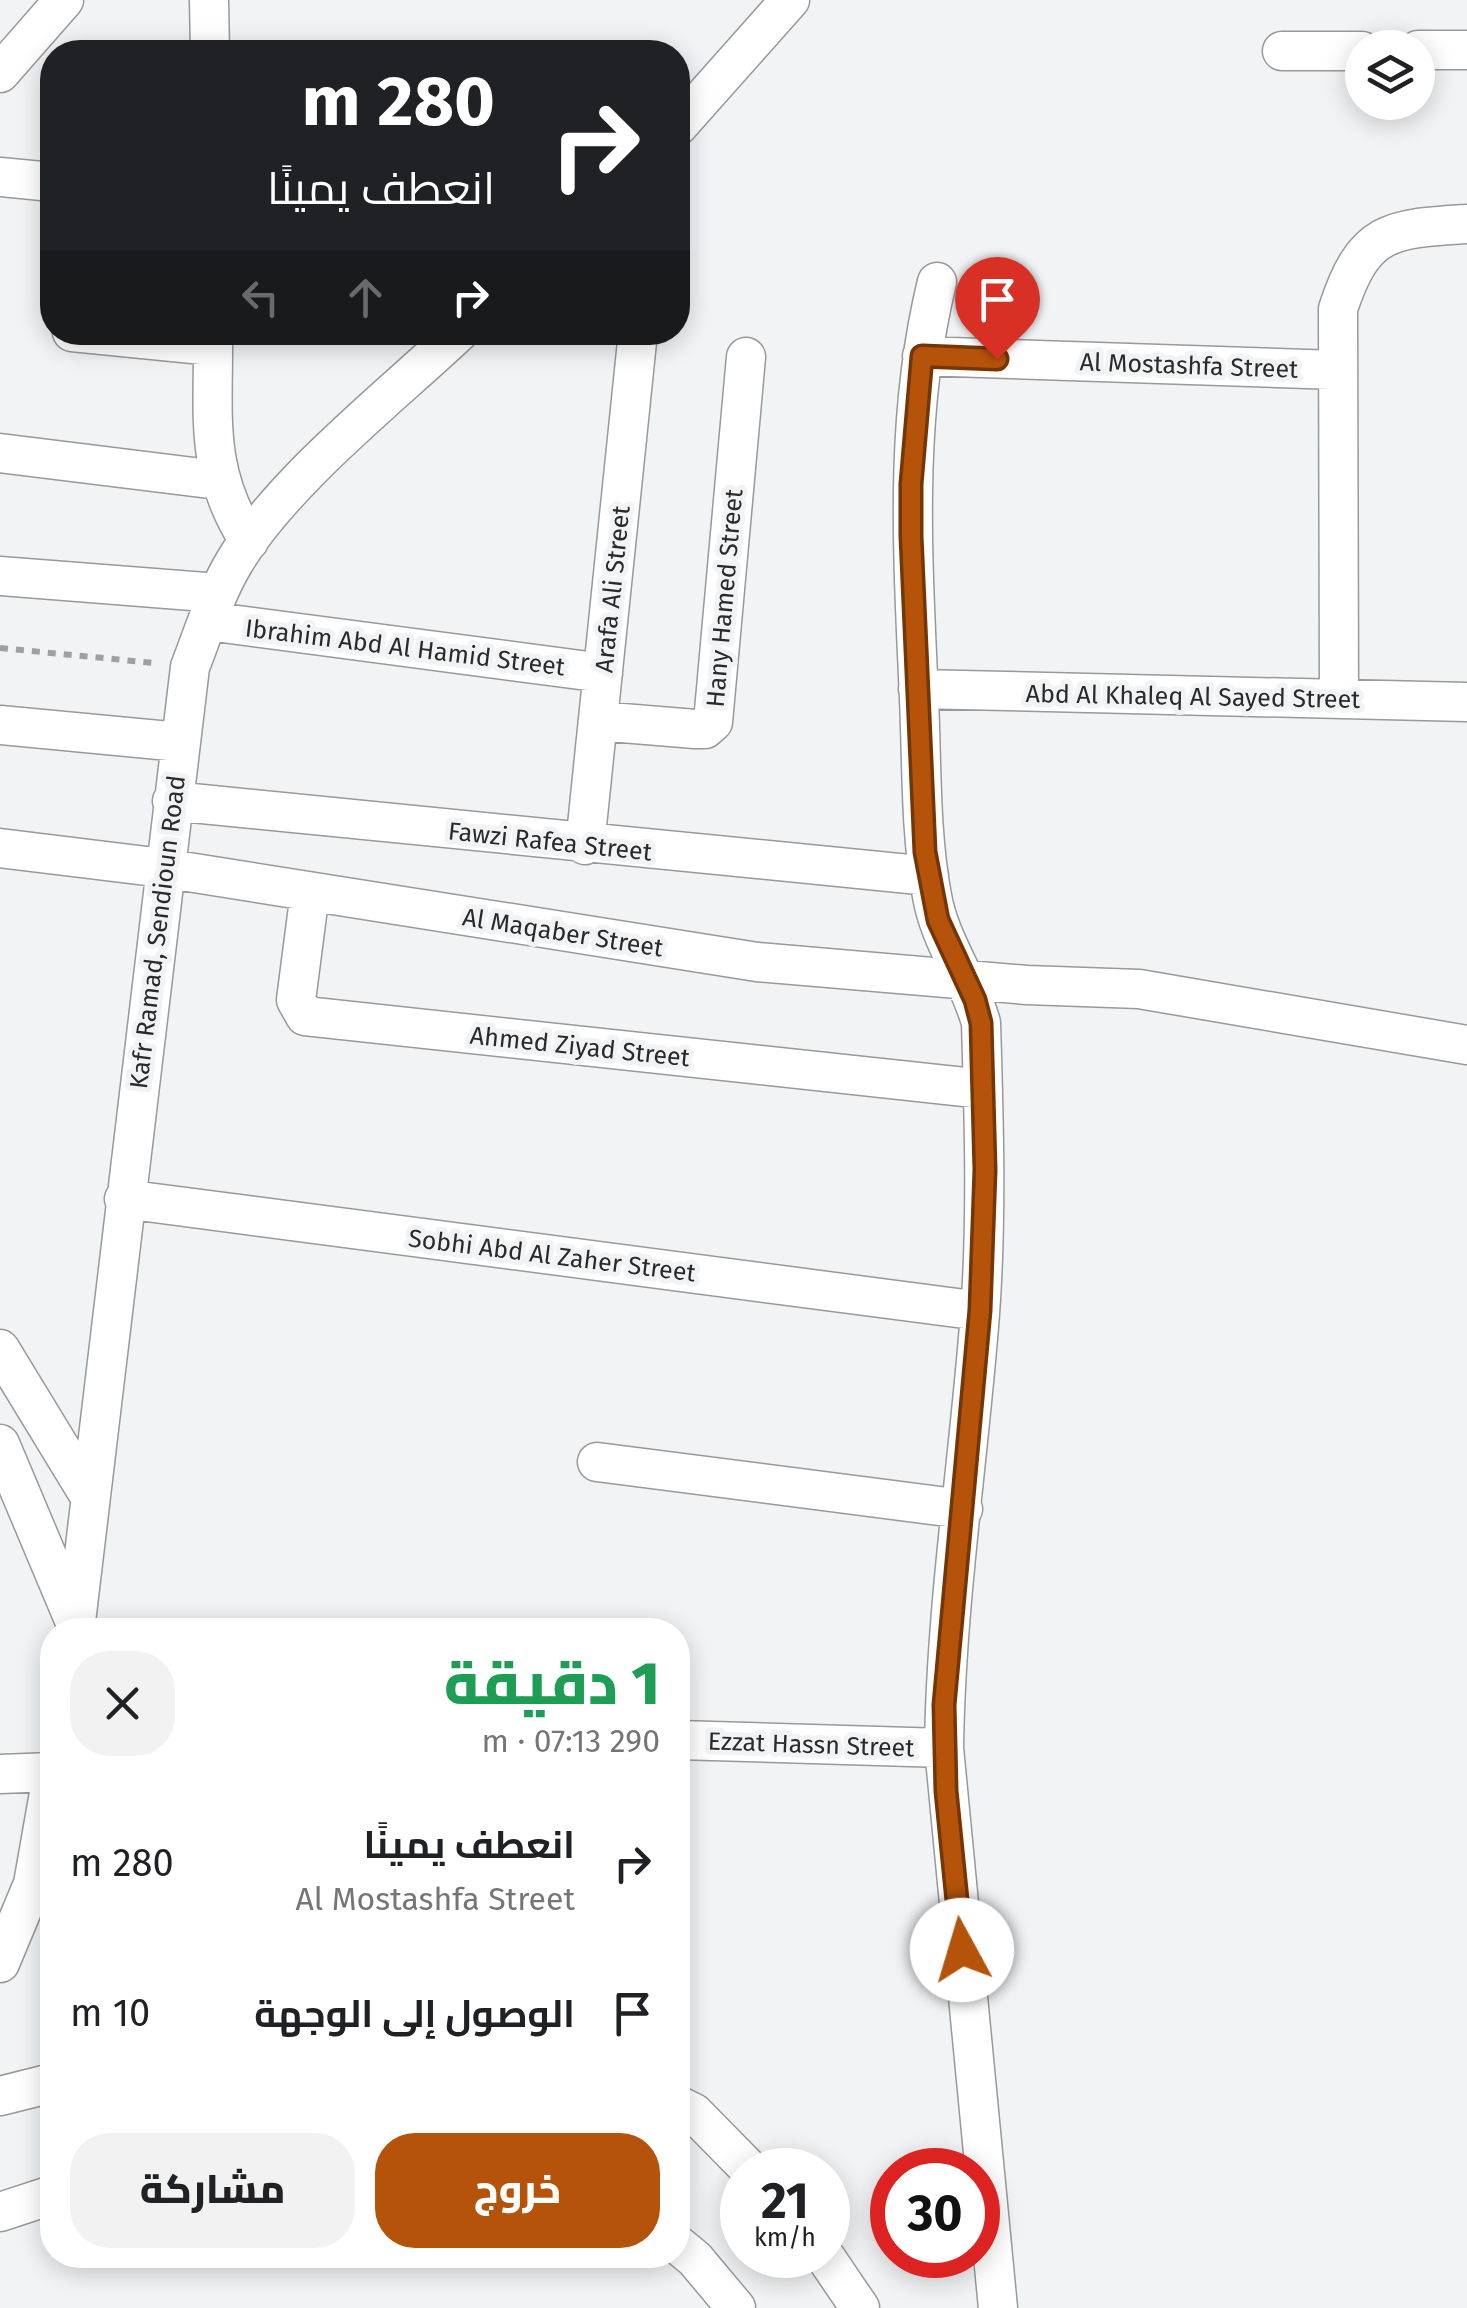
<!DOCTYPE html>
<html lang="ar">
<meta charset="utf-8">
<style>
body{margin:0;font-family:"Fira Sans",Cairo,sans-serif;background:#f2f2f2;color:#202124;direction:rtl;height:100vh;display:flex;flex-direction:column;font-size:38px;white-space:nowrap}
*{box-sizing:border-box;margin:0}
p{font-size:32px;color:#757577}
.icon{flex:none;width:55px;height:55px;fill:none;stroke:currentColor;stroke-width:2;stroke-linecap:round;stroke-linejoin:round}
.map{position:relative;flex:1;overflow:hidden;direction:ltr}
.panel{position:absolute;left:40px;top:1618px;width:650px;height:650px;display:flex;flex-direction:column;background:#fff;border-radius:40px;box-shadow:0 5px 25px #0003;direction:rtl}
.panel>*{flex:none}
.guide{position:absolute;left:40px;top:40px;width:650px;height:305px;border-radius:40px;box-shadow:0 5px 25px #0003;direction:rtl;background:#202124;color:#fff;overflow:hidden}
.buttons{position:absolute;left:1345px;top:30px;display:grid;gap:20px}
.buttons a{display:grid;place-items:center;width:90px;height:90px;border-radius:50%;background:#fff;box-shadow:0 5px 25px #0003;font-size:50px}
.speed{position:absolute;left:720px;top:2148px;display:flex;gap:20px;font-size:50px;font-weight:700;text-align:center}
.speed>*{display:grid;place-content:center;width:130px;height:130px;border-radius:50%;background:#fff;box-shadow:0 5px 25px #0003;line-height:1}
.speed small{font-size:25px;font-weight:400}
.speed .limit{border:15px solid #d22;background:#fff;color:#111}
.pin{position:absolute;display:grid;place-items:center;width:85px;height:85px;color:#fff;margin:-102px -42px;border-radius:50% 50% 50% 0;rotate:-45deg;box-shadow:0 0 10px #0007}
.pin .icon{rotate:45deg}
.me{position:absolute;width:110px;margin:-55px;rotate:354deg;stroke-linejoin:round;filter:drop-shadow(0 0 8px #0008)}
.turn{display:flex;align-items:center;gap:35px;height:210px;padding:0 30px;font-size:45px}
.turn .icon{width:130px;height:130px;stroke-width:2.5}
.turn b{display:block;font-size:70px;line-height:85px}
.lanes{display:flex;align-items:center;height:95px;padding:0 30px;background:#0003;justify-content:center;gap:50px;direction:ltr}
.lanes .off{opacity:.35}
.round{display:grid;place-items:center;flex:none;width:105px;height:105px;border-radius:40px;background:#f2f2f2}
.headline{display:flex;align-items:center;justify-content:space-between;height:170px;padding:0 30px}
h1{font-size:60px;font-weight:800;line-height:75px;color:#1e9e55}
.button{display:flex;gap:20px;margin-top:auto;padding:20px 30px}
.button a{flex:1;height:115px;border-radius:40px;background:#b45309;color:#fff;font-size:40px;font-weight:800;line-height:115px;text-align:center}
.button a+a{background:#f2f2f2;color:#202124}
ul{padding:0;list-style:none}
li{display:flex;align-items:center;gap:30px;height:150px;padding:0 30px}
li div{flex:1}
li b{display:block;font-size:38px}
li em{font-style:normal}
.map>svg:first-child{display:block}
</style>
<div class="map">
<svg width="1467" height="2308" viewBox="0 0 1467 2308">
<rect width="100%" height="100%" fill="#f1f3f5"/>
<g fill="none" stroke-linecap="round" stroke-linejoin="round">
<g stroke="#97999a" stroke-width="41">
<path id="minor" d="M209 0 210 52
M1418 50H1467
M1282 51H1362
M0 73 64 0
M678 126 790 0
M0 177 52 182
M937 282C903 420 913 559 919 699 922 764 920 832 932 896 940 942 969 978 981 1023 984 1120 987 1217 980 1314 969 1458 946 1603 944 1748L998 2308
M72 332 213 346
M213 332C214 414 203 469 249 541
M922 356 1337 370
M0 453 218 480
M0 576 218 593
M207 621 603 673
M918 689 1467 702
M1339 699 1338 309C1364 229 1390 229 1467 224
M598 721 695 729H705L713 722 746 357
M0 725 180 742
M172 801 929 876
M585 845 638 332
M0 848 163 868 757 962 1027 985 1139 989 1467 1045
M310 892 296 1000 305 1016 983 1089
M124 1199 980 1311
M0 1349 89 1495
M0 1444 75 1622
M597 1462 963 1509
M75 1630 190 667C204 631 215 594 235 561 282 482 390 397 459 332
M678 1740 944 1748
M0 1774 52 1772
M0 1963 33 1884 52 1776
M0 2096 52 2083
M678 2105 694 2113 750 2170
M0 2212 52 2195
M678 2245 695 2259 736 2308
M824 2255 860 2308"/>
</g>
<path stroke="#9fa0a1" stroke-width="6" stroke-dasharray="8 8" stroke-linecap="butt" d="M0 648 154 663"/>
<use href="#minor" stroke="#fff" stroke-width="38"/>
</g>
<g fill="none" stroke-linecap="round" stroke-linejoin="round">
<g stroke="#753606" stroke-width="25">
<path id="route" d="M962 1950 946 1791 944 1705 980 1310 985 1170 981 1023 975 1000 938 920 925 852 911 536V484L922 356 997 359"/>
</g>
<use href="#route" stroke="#b45309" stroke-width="18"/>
</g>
<g text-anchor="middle" stroke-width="10" stroke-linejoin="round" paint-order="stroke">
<g font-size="25" fill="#2a2a2b" stroke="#f1f3f5">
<text transform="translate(1189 365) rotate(2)" y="9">Al Mostashfa Street</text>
<text transform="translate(612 589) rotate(-84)" y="9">Arafa Ali Street</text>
<text transform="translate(724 598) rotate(-85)" y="9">Hany Hamed Street</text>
<text transform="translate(405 647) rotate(7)" y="9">Ibrahim Abd Al Hamid Street</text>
<text transform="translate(1193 696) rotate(1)" y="9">Abd Al Khaleq Al Sayed Street</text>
<text transform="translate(550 841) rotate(6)" y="9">Fawzi Rafea Street</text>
<text transform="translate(157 932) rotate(-83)" y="9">Kafr Ramad, Sendioun Road</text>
<text transform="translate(563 932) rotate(9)" y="9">Al Maqaber Street</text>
<text transform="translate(580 1046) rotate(6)" y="9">Ahmed Ziyad Street</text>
<text transform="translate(552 1255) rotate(7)" y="9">Sobhi Abd Al Zaher Street</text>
<text transform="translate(811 1744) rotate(2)" y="9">Ezzat Hassn Street</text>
</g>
</g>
</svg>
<div class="buttons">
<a><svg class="icon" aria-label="layers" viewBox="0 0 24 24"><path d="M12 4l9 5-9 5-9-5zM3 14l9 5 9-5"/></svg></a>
</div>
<div class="speed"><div>21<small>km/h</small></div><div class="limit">30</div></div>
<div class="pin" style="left:997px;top:359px;background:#d93025"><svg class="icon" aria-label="arrive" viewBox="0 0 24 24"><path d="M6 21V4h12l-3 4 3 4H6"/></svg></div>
<svg class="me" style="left:962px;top:1950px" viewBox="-20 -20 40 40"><circle r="19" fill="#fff"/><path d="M0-13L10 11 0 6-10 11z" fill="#b45309"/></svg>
<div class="guide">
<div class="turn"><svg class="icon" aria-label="right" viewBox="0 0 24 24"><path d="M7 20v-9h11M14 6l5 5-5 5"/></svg><div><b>280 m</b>انعطف يمينًا</div></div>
<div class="lanes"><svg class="icon off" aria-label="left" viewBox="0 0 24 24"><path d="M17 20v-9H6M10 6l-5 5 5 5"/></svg><svg class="icon off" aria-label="ahead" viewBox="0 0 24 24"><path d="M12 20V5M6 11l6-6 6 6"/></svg><svg class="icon" aria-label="right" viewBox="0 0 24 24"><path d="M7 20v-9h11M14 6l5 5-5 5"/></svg></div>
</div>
<section class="panel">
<div class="headline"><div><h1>1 دقيقة</h1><p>290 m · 07:13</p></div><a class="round"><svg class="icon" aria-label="close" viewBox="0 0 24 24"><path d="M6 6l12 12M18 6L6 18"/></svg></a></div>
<ul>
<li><svg class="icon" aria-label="right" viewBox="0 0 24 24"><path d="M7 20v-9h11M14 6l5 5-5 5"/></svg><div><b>انعطف يمينًا</b><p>Al Mostashfa Street</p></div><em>280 m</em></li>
<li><svg class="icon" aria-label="arrive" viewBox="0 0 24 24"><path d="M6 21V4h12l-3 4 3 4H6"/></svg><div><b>الوصول إلى الوجهة</b></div><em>10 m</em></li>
</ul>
<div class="button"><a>خروج</a><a>مشاركة</a></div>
</section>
</div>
